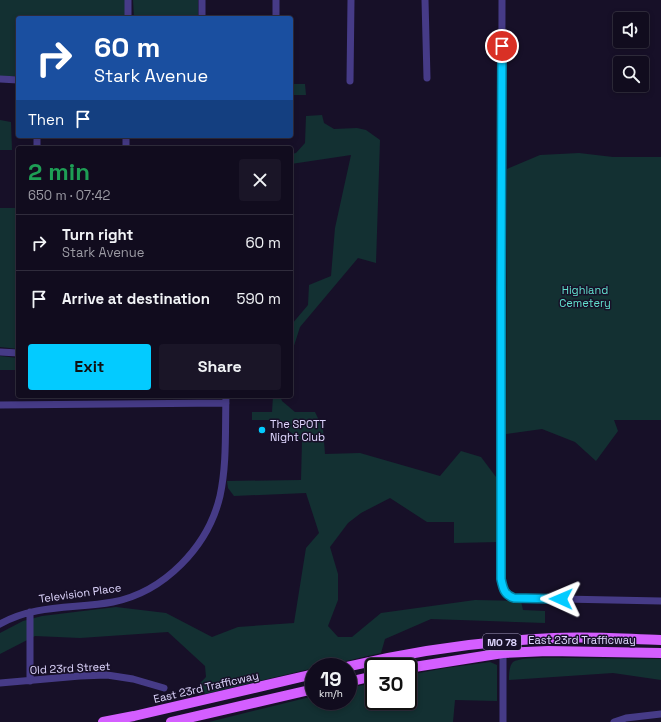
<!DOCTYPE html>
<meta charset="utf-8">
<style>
body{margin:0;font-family:"Space Grotesk",sans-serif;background:#1a1527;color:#f1f3f6;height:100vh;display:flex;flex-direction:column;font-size:15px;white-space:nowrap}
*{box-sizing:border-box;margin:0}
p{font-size:13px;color:#9c9ba4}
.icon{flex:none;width:22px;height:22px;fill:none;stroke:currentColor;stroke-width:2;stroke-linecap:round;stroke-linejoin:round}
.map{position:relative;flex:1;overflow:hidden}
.panel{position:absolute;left:16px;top:146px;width:277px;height:252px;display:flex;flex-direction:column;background:#110c1e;border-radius:4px;box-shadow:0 2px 6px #0003,0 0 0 1px #302c3c}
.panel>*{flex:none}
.banner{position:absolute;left:16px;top:16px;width:277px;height:122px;border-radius:4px;box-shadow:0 2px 6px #0003,0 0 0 1px #302c3c;background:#1a4fa0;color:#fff;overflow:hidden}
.fabs{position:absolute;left:613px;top:12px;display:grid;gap:8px}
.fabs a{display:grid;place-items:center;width:36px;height:36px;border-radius:4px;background:#110c1e;box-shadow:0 2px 6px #0003,0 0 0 1px #302c3c;font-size:20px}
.speed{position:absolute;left:305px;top:658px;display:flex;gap:8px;font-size:20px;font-weight:700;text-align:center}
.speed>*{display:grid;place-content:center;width:52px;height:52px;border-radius:50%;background:#110c1e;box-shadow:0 2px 6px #0003,0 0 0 1px #302c3c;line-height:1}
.speed small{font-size:10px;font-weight:400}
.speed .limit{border:2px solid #111;border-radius:6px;background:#fff;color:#111}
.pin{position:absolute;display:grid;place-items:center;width:34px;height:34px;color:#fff;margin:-17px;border:2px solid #fff;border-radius:50%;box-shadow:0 1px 4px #0007}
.me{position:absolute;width:44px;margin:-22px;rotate:271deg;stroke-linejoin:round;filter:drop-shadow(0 0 3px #0008)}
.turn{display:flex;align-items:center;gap:14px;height:84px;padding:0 12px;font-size:18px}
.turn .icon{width:52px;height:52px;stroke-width:2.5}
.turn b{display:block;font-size:28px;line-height:34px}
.then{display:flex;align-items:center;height:38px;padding:0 12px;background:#0003;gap:8px;font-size:15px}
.round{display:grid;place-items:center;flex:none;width:42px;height:42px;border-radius:4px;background:#1a1527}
.head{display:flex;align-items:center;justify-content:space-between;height:68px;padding:0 12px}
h1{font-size:24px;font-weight:800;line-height:30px;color:#1e9e55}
.action{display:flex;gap:8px;margin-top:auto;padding:8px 12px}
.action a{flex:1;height:46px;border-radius:4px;background:#03cbff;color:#111;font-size:16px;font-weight:800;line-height:46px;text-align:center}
.action a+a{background:#1a1527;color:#f1f3f6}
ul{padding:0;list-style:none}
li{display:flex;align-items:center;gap:12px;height:56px;padding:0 12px;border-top:1px solid #302c3c}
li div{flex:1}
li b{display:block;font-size:15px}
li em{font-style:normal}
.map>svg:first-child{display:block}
</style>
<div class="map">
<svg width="661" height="722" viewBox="0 0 661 722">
<rect width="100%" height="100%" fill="#171028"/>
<path fill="#133032" d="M0 0H125V18H18V76H0Z
M133 0H198V18H134Z
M291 84H305L306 95H291Z
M322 115 324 123 334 129 357 128 366 130 380 140 376 263 358 258 300 327 291 355 292 324 308 305 309 285 331 276 335 228 351 155 291 164V154L296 153 305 143 306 116Z
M0 120 11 122 12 150H0Z
M579 153 613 157H661V420H614L618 431 596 461 575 442 542 429 506 434 507 169 540 155Z
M0 208H18V349L0 347Z
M0 356 18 358V370H0Z
M273 396H280L282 401 295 412H315L323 429 325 454 360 453 440 476 461 451 481 457 499 481V542L454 543V522H427L390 498 361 513 348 523 330 547 338 574V600L328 626 338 637H352L381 613 475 600 521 601 523 610 545 611V623L431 619 385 639 381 653 320 667H314V668L205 694 200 683 206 677 205 666 168 632 80 638 35 636 0 654V633L23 621 42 616 116 607 166 613 212 637 238 627 294 623 306 548 319 533 306 493 234 496 228 488 227 481 301 480 302 441 275 420H252V412H272Z
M572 658 661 659V680L613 673 509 680C509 675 509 666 513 662 521 656 561 658 572 658Z
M490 662 497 665V701L455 700 453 722H209L314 696V701H348V688L374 683V701H408V675L446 668Z"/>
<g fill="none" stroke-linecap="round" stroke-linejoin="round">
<path stroke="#463b87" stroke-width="7" d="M425 0 427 78
M502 0 501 579C503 588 504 595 514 598L661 601
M128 18V0
M202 18V0
M276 18V0
M0 79 18 80
M350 81 351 0
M126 136V148
M37 148V136
M0 352 18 353
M0 405 226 403
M30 612V681
M0 624C35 604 75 609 113 602 164 592 208 547 220 496 227 464 225 429 226 396
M0 683 80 676 107 675 133 679 164 688
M503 722V641
M614 722 626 718 661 714"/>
<path stroke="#d45eff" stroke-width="10" d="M346 667C414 651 484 641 554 638 589 636 626 639 661 640
M408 668 503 653 548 651 661 653
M348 682 374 676
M103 722 134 716 314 674
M171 722 314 689"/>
</g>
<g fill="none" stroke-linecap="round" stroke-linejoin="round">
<g stroke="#0284a6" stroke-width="10">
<path id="route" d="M502 46 501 288V579C503 588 504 595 514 598L561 599"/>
</g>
<use href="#route" stroke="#03cbff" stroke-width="7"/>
</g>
<circle fill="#03cbff" stroke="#171028" stroke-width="1.5" cx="262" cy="430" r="4"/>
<g text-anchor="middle" stroke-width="3" stroke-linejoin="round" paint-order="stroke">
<rect fill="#171028" stroke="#a49bbe" stroke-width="1" x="483" y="634" width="38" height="16" rx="3"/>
<g font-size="10" font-weight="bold" fill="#e0d7ff">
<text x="502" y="646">MO 78</text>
</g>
<g font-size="11" fill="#62e0ce" stroke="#171028">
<text x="585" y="294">Highland<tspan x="585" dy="13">Cemetery</tspan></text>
</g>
<g font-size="11" fill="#e0d7ff" stroke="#171028" text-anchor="start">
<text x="270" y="428">The SPOTT<tspan x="270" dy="13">Night Club</tspan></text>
</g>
<g font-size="11" fill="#e0d7ff" stroke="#171028">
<text transform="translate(80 593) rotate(-8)" y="4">Television Place</text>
<text x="582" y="644">East 23rd Trafficway</text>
<text transform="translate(70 668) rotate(-3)" y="4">Old 23rd Street</text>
<text transform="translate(206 687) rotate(-13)" y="4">East 23rd Trafficway</text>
</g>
</g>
</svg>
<div class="fabs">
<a><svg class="icon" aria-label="sound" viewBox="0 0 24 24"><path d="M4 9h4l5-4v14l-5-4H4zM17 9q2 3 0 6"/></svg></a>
<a><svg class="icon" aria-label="search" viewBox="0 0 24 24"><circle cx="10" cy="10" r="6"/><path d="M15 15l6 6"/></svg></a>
</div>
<div class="speed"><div>19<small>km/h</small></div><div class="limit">30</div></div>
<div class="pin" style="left:502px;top:46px;background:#d93025"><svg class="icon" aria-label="arrive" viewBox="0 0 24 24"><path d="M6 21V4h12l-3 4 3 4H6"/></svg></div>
<svg class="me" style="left:561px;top:599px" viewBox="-20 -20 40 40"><path d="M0-17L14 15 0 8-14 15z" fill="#03cbff" stroke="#fff" stroke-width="4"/></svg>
<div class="banner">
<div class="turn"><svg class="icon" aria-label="right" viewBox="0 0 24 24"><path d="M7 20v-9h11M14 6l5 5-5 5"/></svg><div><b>60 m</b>Stark Avenue</div></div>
<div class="then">Then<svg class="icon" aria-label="arrive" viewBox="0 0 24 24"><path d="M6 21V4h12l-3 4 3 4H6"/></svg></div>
</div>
<section class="panel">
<div class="head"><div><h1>2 min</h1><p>650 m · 07:42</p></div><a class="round"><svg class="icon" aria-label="close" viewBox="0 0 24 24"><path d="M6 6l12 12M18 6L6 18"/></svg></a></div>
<ul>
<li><svg class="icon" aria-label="right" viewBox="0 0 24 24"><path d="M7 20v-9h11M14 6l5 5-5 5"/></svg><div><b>Turn right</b><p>Stark Avenue</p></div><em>60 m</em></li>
<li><svg class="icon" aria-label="arrive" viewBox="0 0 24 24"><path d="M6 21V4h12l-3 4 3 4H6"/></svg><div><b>Arrive at destination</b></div><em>590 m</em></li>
</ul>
<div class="action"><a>Exit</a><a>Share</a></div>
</section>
</div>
